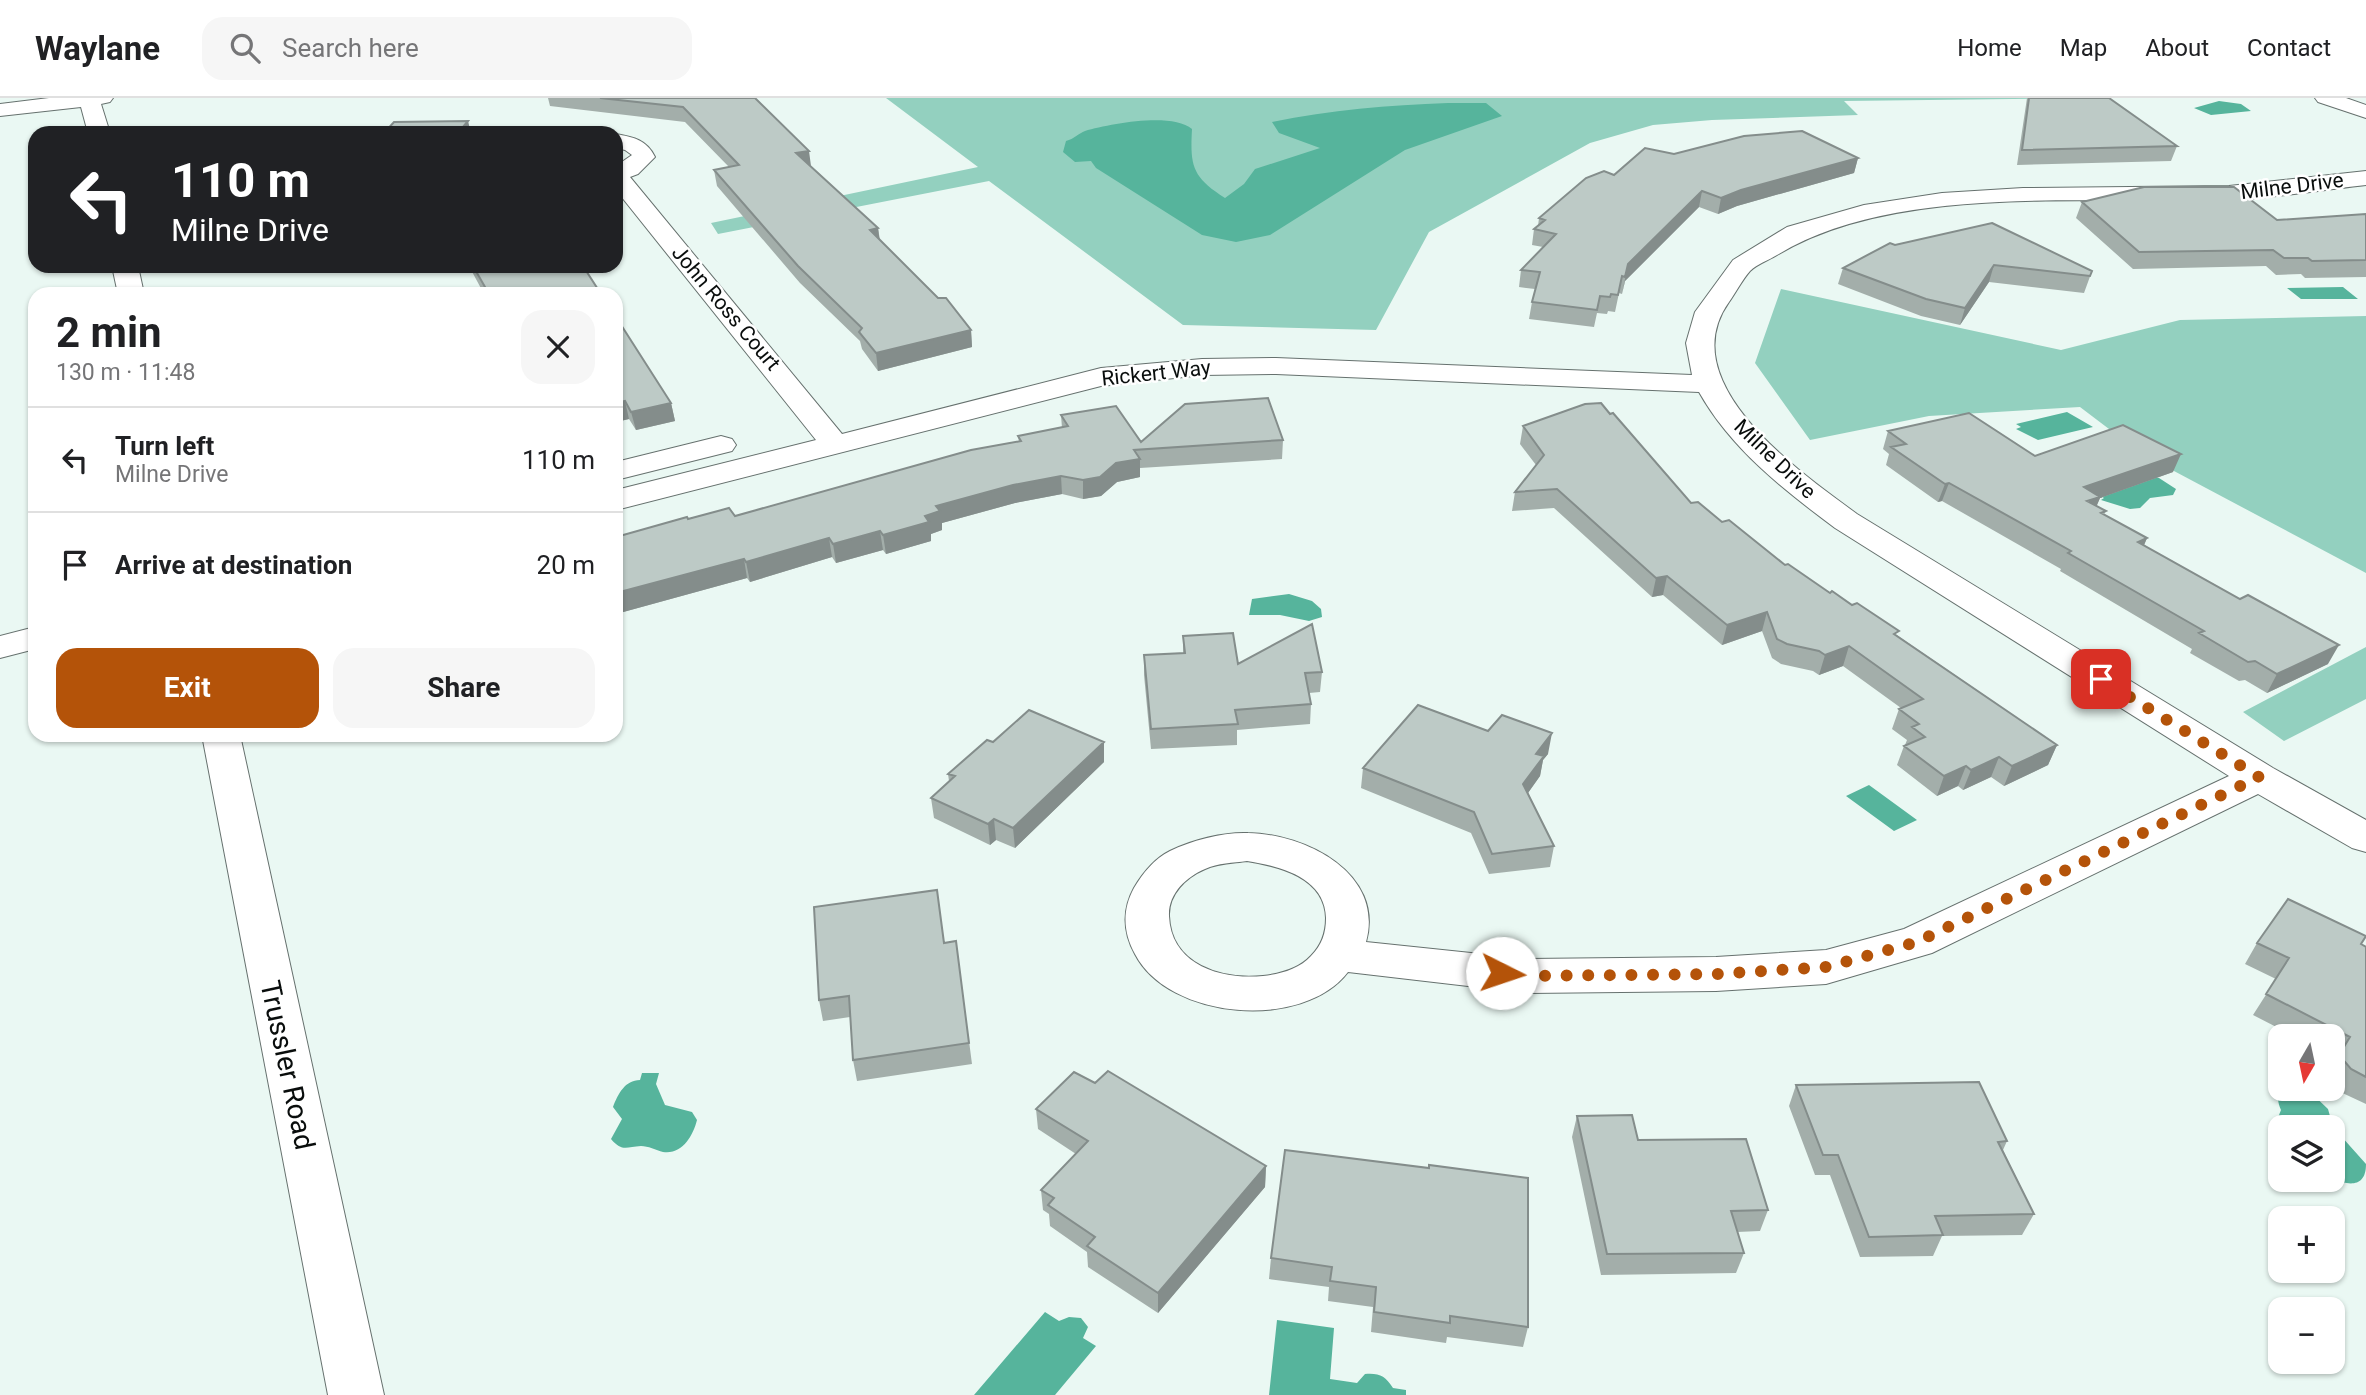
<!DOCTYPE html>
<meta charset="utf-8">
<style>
body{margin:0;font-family:Roboto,sans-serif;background:#f6f6f6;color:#202124;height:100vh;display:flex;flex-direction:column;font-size:26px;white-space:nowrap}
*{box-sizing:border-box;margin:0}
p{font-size:23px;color:#757577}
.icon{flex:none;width:38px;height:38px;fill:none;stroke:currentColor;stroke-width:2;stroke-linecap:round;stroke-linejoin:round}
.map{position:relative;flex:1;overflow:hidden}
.details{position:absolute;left:28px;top:189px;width:595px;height:455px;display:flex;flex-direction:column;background:#fff;border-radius:21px;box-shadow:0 2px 5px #0004}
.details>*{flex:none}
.top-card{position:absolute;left:28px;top:28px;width:595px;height:147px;border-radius:21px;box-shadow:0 2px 5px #0004;background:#202124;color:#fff;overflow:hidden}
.needle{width:46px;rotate:189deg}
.tools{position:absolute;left:2268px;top:926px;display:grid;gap:14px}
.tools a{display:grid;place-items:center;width:77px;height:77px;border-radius:14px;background:#fff;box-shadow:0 2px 5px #0004;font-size:35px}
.pin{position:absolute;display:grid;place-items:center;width:60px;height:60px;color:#fff;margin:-30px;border-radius:14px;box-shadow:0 4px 10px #0006}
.me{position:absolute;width:77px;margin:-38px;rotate:94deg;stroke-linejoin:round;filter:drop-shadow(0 0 5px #0008)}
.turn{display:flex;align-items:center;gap:24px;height:147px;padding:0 28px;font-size:32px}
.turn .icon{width:91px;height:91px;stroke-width:2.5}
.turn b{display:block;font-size:49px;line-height:60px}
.round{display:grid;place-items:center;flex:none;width:74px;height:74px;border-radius:21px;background:#f6f6f6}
.summary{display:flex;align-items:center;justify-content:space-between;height:119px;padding:0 28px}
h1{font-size:42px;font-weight:700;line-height:52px}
.primary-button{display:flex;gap:14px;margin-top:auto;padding:14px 28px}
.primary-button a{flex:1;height:80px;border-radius:21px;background:#b45309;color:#fff;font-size:28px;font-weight:700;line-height:80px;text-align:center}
.primary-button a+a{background:#f6f6f6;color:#202124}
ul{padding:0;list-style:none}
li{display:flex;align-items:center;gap:21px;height:105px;padding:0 28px;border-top:2px solid #e0e0e0}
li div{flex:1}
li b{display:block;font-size:26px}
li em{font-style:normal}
header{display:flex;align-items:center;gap:42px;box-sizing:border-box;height:98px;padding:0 35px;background:#fff;border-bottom:2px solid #e0e0e0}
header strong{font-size:33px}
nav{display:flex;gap:38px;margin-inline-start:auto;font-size:24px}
.search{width:490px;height:63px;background:#f6f6f6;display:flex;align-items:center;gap:18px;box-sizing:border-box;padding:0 24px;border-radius:21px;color:#757577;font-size:26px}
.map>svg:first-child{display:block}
</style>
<header>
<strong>Waylane</strong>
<div class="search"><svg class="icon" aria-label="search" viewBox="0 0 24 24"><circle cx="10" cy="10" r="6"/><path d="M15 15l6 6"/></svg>Search here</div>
<nav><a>Home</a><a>Map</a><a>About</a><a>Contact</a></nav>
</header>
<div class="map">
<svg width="2366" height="1297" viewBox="0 0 2366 1297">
<rect width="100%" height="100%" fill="#eaf8f3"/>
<path fill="#93d0bf" d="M886 0H2085L1844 3 1858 17 1712 22 1653 27 1590 45 1429 134 1376 232 1183 227 989 83 718 136 711 125 978 69Z
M1781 191 2061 252 2180 222 2366 218V475L2142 356 2080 309 1929 318 1810 342 1755 265Z
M2366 549V601L2284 643 2243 614Z"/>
<path fill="#56b49c" d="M2219 3 2241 6 2251 13 2211 17 2194 10Z
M1448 5H1486L1502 18 1405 52 1270 137 1236 144 1202 137 1096 70 1091 63 1075 64 1063 54 1066 43C1074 41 1079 35 1085 33 1109 26 1172 14 1192 31 1190 68 1192 79 1225 100L1244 86 1255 71 1320 50 1279 35 1272 24C1331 12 1388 7 1448 5Z
M2343 189 2358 201H2301L2287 190Z
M2067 314 2093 329 2038 342 2016 331 2021 329 2016 326Z
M2148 378 2159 380 2176 391 2173 397 2150 400 2140 410 2130 411 2101 402 2104 400 2099 397Z
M1289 496 1312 503 1321 511 1322 519 1309 523 1280 517H1249L1252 501Z
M1869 687 1917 722 1894 733 1846 698Z
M642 975H659L656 986 665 1007 692 1014 697 1022C693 1038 682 1057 663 1054 656 1052 648 1048 641 1048 626 1049 622 1054 611 1041L622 1021 613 1009C618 996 625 982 640 982Z
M2306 990 2328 1011 2333 1029H2280V1034L2275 1027 2281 1012C2278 1005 2276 998 2282 991Z
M2333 1029 2366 1066C2366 1089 2350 1088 2333 1081Z
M1045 1214 1059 1223 1069 1219 1081 1220 1088 1229 1083 1240 1096 1248 1055 1297H974Z
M1277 1222 1334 1230 1330 1281 1357 1285 1365 1276C1380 1275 1385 1278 1393 1290L1406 1292V1297H1269Z"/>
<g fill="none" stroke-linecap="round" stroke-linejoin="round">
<g stroke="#66716e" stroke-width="2">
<path id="minor" d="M2315 0H2346L2366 7V20L2318 4Z
M616 36C633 39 647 42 655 59L638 76 630 79 842 336 1101 270 1202 261 1276 260 1692 277 1686 245 1695 214 1733 162 1787 129 1864 107 1942 95 2023 90 2229 88 2366 73V87C2321 92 2275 100 2229 102 2093 107 1896 84 1777 157 1769 162 1757 166 1750 173 1742 182 1736 194 1729 204 1671 285 1801 375 1857 416L2273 670 2366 722V754L2352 750 2258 696 1932 855 1826 886 1716 893 1528 895 1348 874C1303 933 1169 922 1135 856 1123 834 1122 812 1134 790 1143 775 1154 761 1170 753 1192 742 1224 734 1248 735 1305 736 1385 775 1366 844L1528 861 1716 859 1826 852 1904 831 2229 678 1835 430C1784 392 1731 351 1699 294L1276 276 1202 277 1101 288 616 412V392L816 342 616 92V68L632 57 625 52 616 50ZM1247 763C1279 768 1325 779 1326 820 1326 835 1322 847 1311 858 1299 871 1281 876 1263 878 1221 882 1171 867 1169 818 1168 796 1186 779 1205 771 1218 765 1233 765 1247 763Z
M721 338 732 341 736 347 732 353 616 382V364Z
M35 529V551L0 560V538Z"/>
</g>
<g stroke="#66716e" stroke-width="2">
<path id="major" d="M49 0H113L110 4 101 6 110 35H88L81 9 0 18V6Z
M112 168H138L144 196H118Z
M202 637H240L384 1297H328Z"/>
</g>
<use href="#minor" fill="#fff" fill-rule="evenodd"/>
<use href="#major" fill="#fff" fill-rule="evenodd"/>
</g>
<path fill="#a3aeaa" d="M548 0H755L811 68 878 130 880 142 971 232 972 249 878 273 862 251 860 243 800 185 717 88 714 72 729 69 685 24 550 8Z
M2027 0H2109L2177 48 2171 63 2017 67Z
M1674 56 1858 60 1854 75 1737 108 1718 116 1699 109 1625 183 1622 196 1619 195 1615 214 1608 213 1607 216 1597 215 1594 229 1529 221 1532 204 1535 191 1519 189 1521 172 1543 149 1532 147 1534 131 1538 128 1539 120Z
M2082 104 2277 122 2366 116V179L2305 180 2301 176 2276 177 2266 168 2133 171 2076 120Z
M1895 147 2092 173 2084 195 1989 184 1960 227 1921 218 1838 186 1843 170Z
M469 168H583L601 196H484Z
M616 219 671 305 675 323 636 332 629 321 616 324Z
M1061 317 1141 344 1283 342 1282 361 1140 370V379L1117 384 1101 398 1083 401 1062 396 1015 405 942 425V432L931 436V443L886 456 883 452 836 465 832 459 750 484 747 480 616 516V439L688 421 735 418 1019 344 1018 338 1062 330Z
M1523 328 1691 405 1722 424 1785 467 1898 538 2057 647 2048 667 2004 688 1991 679 1963 692 1958 688 1937 698 1897 667 1904 648 1905 647 1907 642 1892 631 1899 611 1901 610 1843 568 1819 577 1813 573 1781 566 1772 560 1762 533 1722 547 1663 497 1652 499 1554 410 1512 413 1515 394 1536 367 1520 346Z
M1888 333 2035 358 2173 374 2100 400 2096 408 2106 413 2104 417 2147 440 2144 447 2328 566 2267 595 2245 582 2239 583 2190 555 2192 551 2060 473 2061 471 1942 403 1938 404 1886 367 1889 356 1883 351Z
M1183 538 1238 566 1322 574 1320 594 1309 595 1311 606 1310 626 1237 632V647L1151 651 1144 577V557L1183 555Z
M993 644H1104V664L1015 750 996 742 990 747 934 720 931 700 949 683 948 676Z
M1548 656 1543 662 1540 678 1528 695 1554 748 1550 769 1489 776 1471 735 1361 690 1363 670Z
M956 843 972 966 857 983 853 962 850 919 823 923 819 902 944 845Z
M2257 845 2361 846 2366 849V1006L2336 992 2333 987V965L2336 960 2333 958V938H2294L2253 917 2276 881 2245 866Z
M1095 985 1266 1068 1265 1089 1158 1215 1088 1169 1087 1154 1050 1128 1049 1116 1043 1112 1041 1092 1076 1056 1038 1031 1036 1011Z
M1796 987 2007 1043 2003 1052 2034 1116 2022 1137 1942 1138 1933 1158 1860 1159 1830 1077H1815L1789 1008Z
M1577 1018 1638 1042 1768 1112 1760 1133 1737 1134 1744 1155 1736 1175 1601 1177 1572 1039Z
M1285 1052 1528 1229 1523 1249 1447 1239 1446 1245 1371 1234 1373 1209 1328 1203 1329 1189 1269 1181 1271 1160Z"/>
<path fill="#848d8b" d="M468 23 471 35H458Z
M809 53 811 68 796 55Z
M1858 60 1854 75 1737 108 1718 116 1721 100 1741 92Z
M1702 93 1699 109 1625 183 1622 196 1628 166Z
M878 130 880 146 870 132Z
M1994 167 1989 184 1960 227 1965 210Z
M971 232 972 249 878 273 876 255Z
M625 303 629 321 616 324V305Z
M671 305 675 323 636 332 631 314Z
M2181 356 2173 374 2100 400 2093 417 2084 389Z
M1140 361V379L1117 384 1101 398 1083 401V382L1116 365Z
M1061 378 1062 396 1015 405 942 425V432L931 436V443L886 456 883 437 925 418 936 408 1013 387Z
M1949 385 1942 403 1938 404 1945 386Z
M880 433 883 452 836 465 833 446Z
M829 440 832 459 750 484 746 464Z
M2147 440 2139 459 2138 444Z
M744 461 747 480 616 516V495Z
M1667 478 1663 497 1652 499 1656 480Z
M1767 514 1762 533 1722 547 1727 527Z
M2339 547 2328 566 2267 595 2277 576Z
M1849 548 1843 568 1819 577 1825 557Z
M1552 635 1548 656 1543 662 1540 678 1520 706 1523 686 1536 656Z
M1104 644V664L1015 750 1013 730Z
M2057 647 2048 667 2004 688 2012 668Z
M1999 659 1991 679 1963 692 1971 672Z
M1966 668 1958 688 1937 698 1944 678Z
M994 721 996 742 990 747 988 726Z
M1266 1068 1265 1089 1158 1215V1195Z"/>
<path fill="#bdcac6" stroke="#848d8b" stroke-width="2" d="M600 0H755L809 53 796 55 878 130 870 132 938 200H946L971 232 876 255 859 234 862 230 798 168 714 72 739 67 683 9Z
M2029 0H2109L2177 48 2022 52Z
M468 23 458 35H384L394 24Z
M1802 33 1858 60 1741 92 1721 100 1702 93 1628 166 1625 179 1622 178 1618 197 1611 196 1610 199 1600 198 1597 212 1532 204 1540 174 1521 172 1556 136 1534 131 1545 122 1539 120 1586 80 1604 73 1614 77 1645 50 1674 56 1744 38Z
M2144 89H2234L2277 122 2366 116V162L2312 163 2308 160H2284L2273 152 2139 154 2082 104Z
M1992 125 2092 173 2090 178 1994 167 1965 210 1926 201 1843 170 1890 145 1895 147Z
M473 168H583L601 196H489Z
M616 219 671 305 631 314 625 303 616 305Z
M1268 300 1283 342 1134 352 1140 361 1116 365 1100 379 1083 382 1061 378 1013 387 936 408 940 413 925 418 929 424 883 437 880 433 833 446 829 440 746 464 744 461 616 495V439L687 419 688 421 729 410 735 418 971 352 1021 343 1018 338 1068 328 1061 317 1116 308 1141 344 1185 306Z
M1601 305 1610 316 1613 315 1691 405 1698 404 1722 424 1729 422 1785 467 1788 466 1830 495 1832 493 1852 507 1857 505 1899 533 1894 536 2057 647 2012 668 1999 659 1971 672 1966 668 1944 678 1904 648 1925 639 1912 629 1919 626 1899 611 1923 601 1849 548 1825 557 1819 553 1787 546 1777 541 1767 514 1727 527 1667 478 1656 480 1557 391 1515 394 1544 357 1523 328 1585 306Z
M1969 315 2035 358 2123 327 2181 356 2084 389 2100 399 2087 403 2106 413 2101 415 2147 440 2138 444 2240 501 2248 497 2339 547 2277 576 2255 563 2248 564 2199 535 2204 533 2068 455 2071 453 1949 385 1945 386 1891 349 1906 346 1888 333Z
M1312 526 1322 574 1305 575 1311 606 1235 612 1238 626 1151 631 1144 557 1185 555 1183 538 1233 535 1238 566Z
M1418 607 1488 633 1502 617 1552 635 1536 656 1544 658 1523 686 1554 748 1492 756 1474 714 1363 670Z
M1029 612 1104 644 1013 730 994 721 988 726 931 700 955 678 948 676 987 642 993 644Z
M937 792 944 845 956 843 969 945 853 962 849 898 819 902 814 809Z
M2288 801 2366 838 2361 846 2366 849V979L2351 971 2339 957 2350 939 2266 896 2289 860 2257 845Z
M1108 973 1266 1068 1158 1195 1087 1148 1095 1139 1048 1107 1054 1100 1041 1092 1088 1043 1036 1011 1074 974 1095 985Z
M1979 984 2007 1043 1998 1044 2034 1116 1935 1118 1943 1137 1869 1139 1838 1057H1823L1796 987Z
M1632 1017 1638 1042 1746 1041 1768 1112 1731 1113 1744 1155 1607 1156 1577 1018Z
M1285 1052 1429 1070V1067L1528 1080V1229L1450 1218V1225L1374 1214 1376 1189 1330 1183 1332 1169 1271 1160Z"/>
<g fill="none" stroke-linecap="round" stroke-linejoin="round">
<path stroke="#b45309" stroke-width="12" stroke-dasharray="0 21.6" d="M1502 875 1528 878 1716 876 1826 869 1917 844 2259 679 2101 581"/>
</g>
<g text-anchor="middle" stroke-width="5" stroke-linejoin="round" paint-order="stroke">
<g font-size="21" fill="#090d0c" stroke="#fff">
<text transform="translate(2292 88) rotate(-7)" y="7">Milne Drive</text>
<text transform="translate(726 210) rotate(50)" y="7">John Ross Court</text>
<text transform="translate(1156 275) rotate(-6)" y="7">Rickert Way</text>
<text transform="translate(1775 361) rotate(44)" y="7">Milne Drive</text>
</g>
<g font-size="28" fill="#090d0c" stroke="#fff">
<text transform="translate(288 967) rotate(78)" y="10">Trussler Road</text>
</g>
</g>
</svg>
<div class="tools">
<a><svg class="needle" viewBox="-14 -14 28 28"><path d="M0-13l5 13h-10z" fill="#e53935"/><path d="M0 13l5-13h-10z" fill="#757577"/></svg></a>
<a><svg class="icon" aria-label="layers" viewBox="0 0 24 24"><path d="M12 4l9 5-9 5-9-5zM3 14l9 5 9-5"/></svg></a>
<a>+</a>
<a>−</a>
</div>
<div class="pin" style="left:2101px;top:581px;background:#d93025"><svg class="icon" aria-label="arrive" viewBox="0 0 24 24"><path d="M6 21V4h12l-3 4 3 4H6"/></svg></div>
<svg class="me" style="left:1502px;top:875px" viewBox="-20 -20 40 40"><circle r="19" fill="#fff"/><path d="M0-13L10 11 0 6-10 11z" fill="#b45309"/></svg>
<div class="top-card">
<div class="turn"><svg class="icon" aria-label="left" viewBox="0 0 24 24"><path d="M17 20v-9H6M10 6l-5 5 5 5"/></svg><div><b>110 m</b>Milne Drive</div></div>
</div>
<section class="details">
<div class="summary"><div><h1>2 min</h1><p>130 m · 11:48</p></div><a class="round"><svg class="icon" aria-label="close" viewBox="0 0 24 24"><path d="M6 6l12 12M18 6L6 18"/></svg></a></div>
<ul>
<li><svg class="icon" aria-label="left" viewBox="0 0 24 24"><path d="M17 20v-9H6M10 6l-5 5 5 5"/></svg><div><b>Turn left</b><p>Milne Drive</p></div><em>110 m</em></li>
<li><svg class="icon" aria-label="arrive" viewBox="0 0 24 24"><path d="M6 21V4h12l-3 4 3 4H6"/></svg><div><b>Arrive at destination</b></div><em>20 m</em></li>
</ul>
<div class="primary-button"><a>Exit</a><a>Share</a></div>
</section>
</div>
